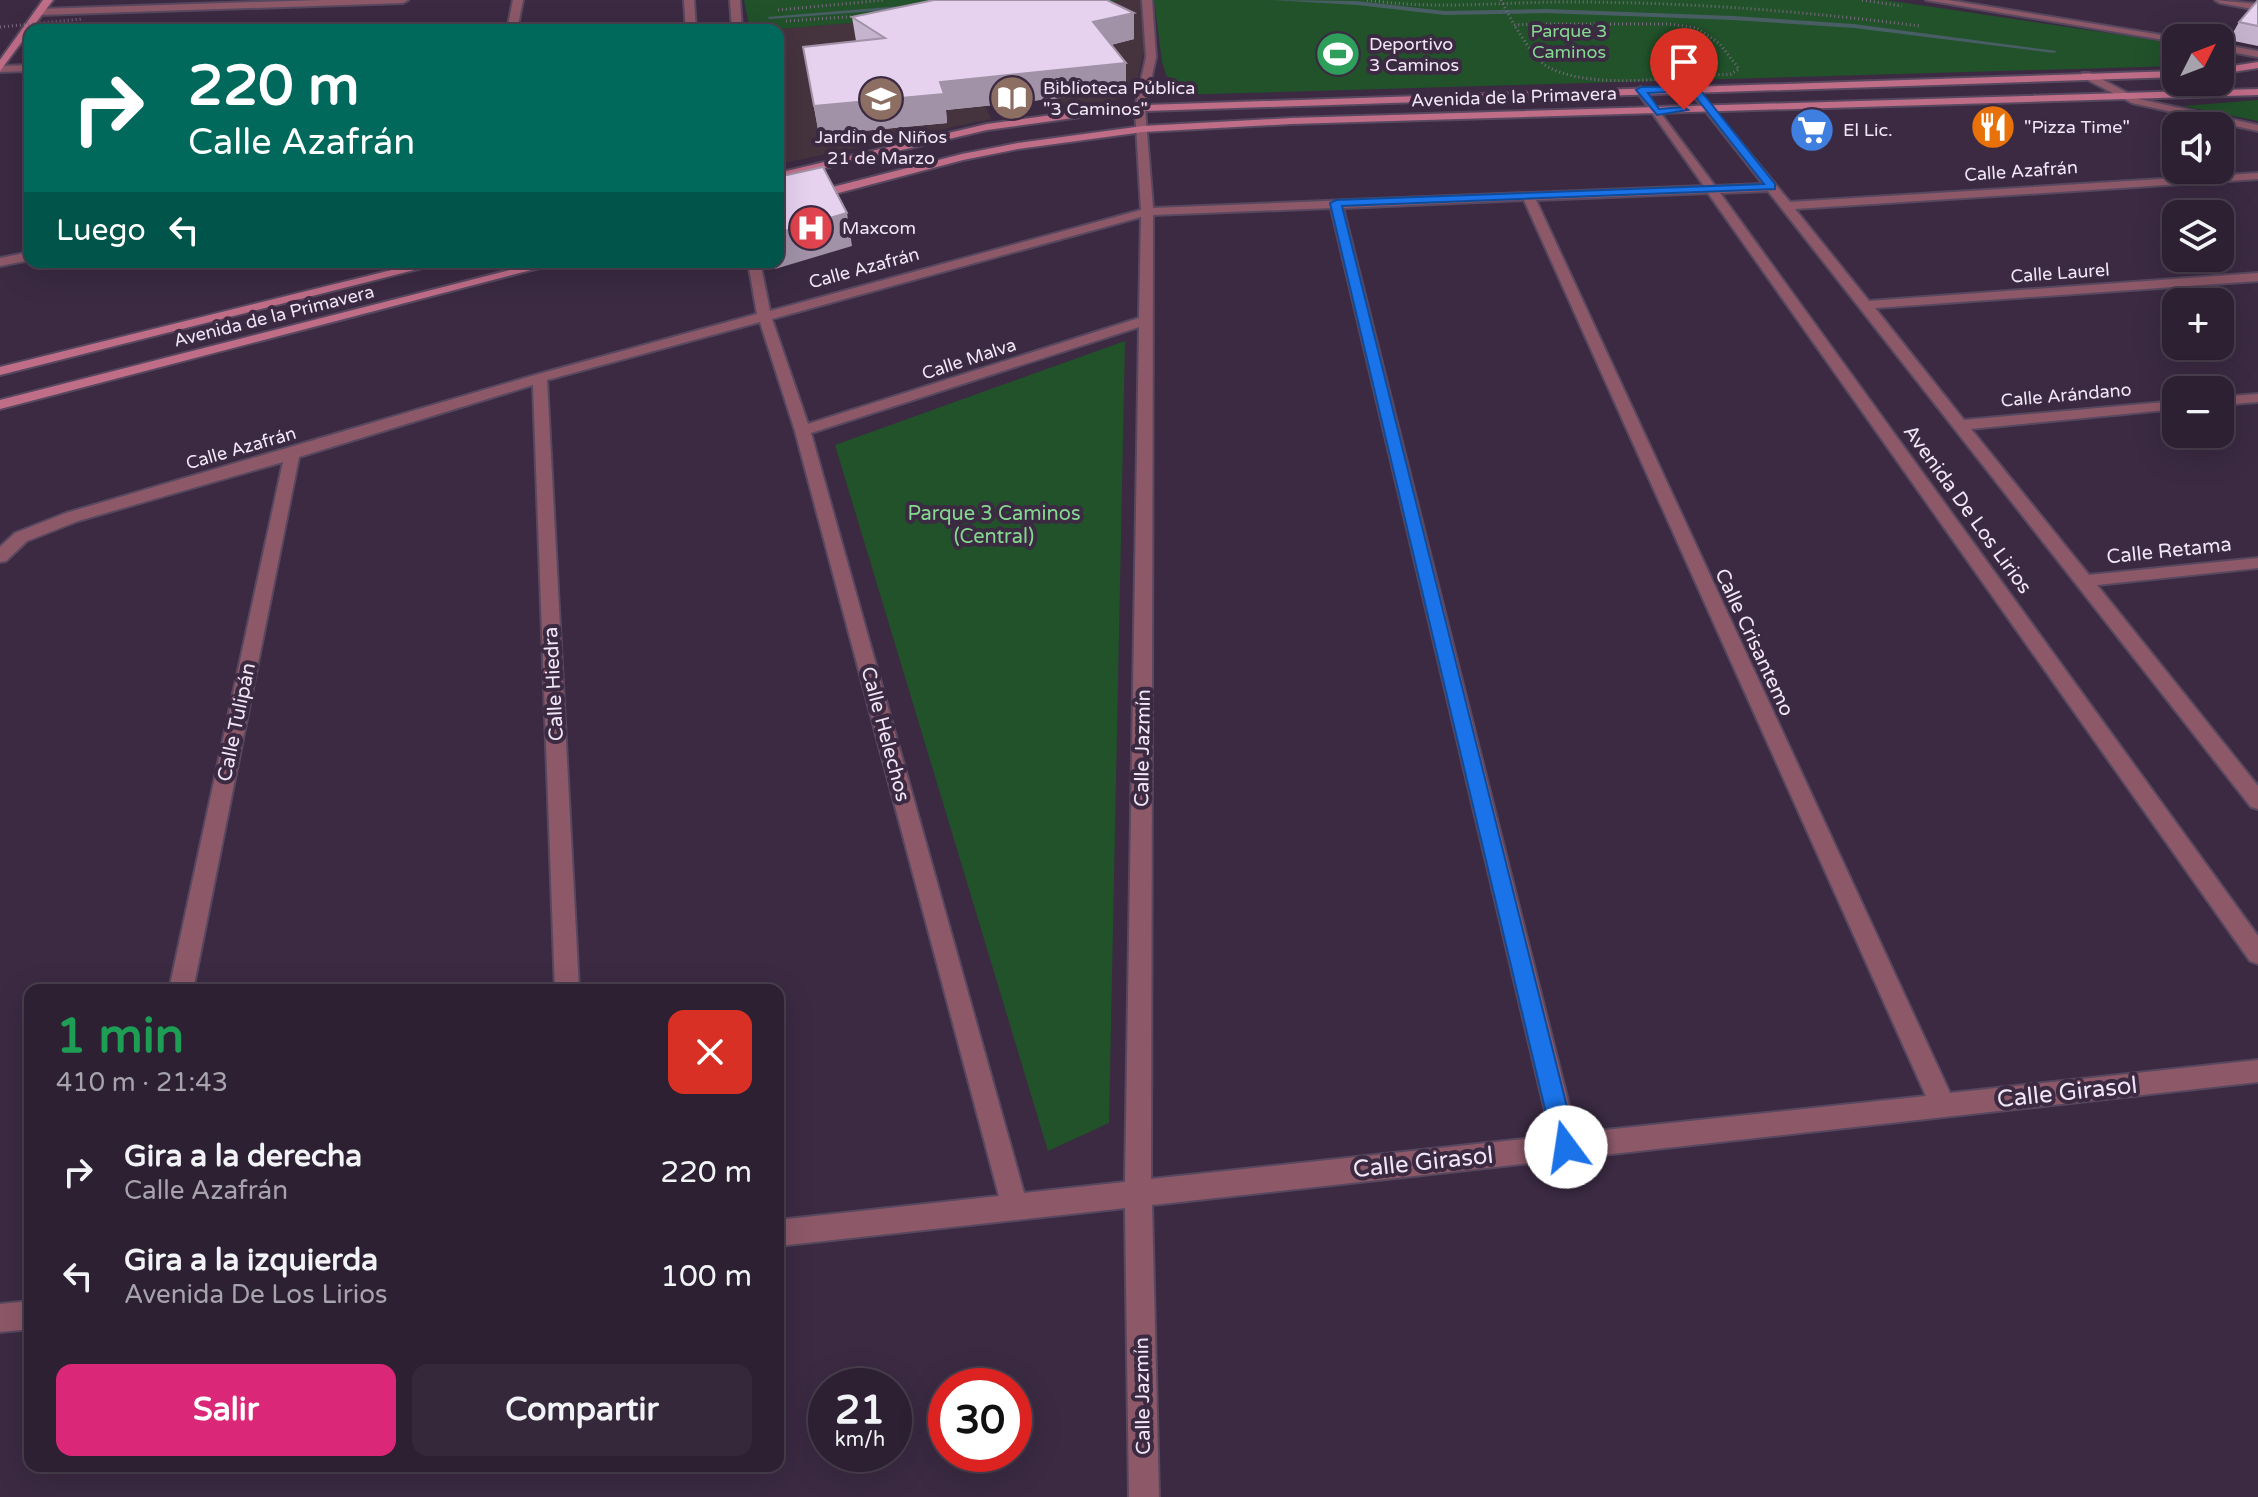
<!DOCTYPE html>
<html lang="es">
<meta charset="utf-8">
<style>
body{margin:0;font-family:"Varela Round",sans-serif;background:#34283a;color:#f1f3f6;height:100vh;display:flex;flex-direction:column;font-size:30px;white-space:nowrap}
*{box-sizing:border-box;margin:0}
p{font-size:26px;color:#a6a3ac}
.icon{flex:none;width:44px;height:44px;fill:none;stroke:currentColor;stroke-width:2;stroke-linecap:round;stroke-linejoin:round}
.map{position:relative;flex:1;overflow:hidden}
.sheet{position:absolute;left:24px;top:984px;width:760px;height:488px;display:flex;flex-direction:column;background:#2c2032;border-radius:16px;box-shadow:0 8px 32px #0002,0 0 0 2px #483e4d}
.sheet>*{flex:none}
.hud{position:absolute;left:24px;top:24px;width:760px;height:244px;border-radius:16px;box-shadow:0 8px 32px #0002,0 0 0 2px #483e4d;background:#00695c;color:#fff;overflow:hidden}
.needle{width:52px;rotate:48deg}
.tools{position:absolute;left:2162px;top:24px;display:grid;gap:16px}
.tools a{display:grid;place-items:center;width:72px;height:72px;border-radius:16px;background:#2c2032;box-shadow:0 8px 32px #0002,0 0 0 2px #483e4d;font-size:40px}
.speed{position:absolute;left:808px;top:1368px;display:flex;gap:16px;font-size:40px;font-weight:700;text-align:center}
.speed>*{display:grid;place-content:center;width:104px;height:104px;border-radius:50%;background:#2c2032;box-shadow:0 8px 32px #0002,0 0 0 2px #483e4d;line-height:1}
.speed small{font-size:20px;font-weight:400}
.speed .limit{border:12px solid #d22;background:#fff;color:#111}
.pin{position:absolute;display:grid;place-items:center;width:68px;height:68px;color:#fff;margin:-82px -34px;border-radius:50% 50% 50% 0;rotate:-45deg;box-shadow:0 0 8px #0007}
.pin .icon{rotate:45deg}
.me{position:absolute;width:88px;margin:-44px;rotate:346deg;stroke-linejoin:round;filter:drop-shadow(0 0 6px #0008)}
.turn{display:flex;align-items:center;gap:28px;height:168px;padding:0 32px;font-size:36px}
.turn .icon{width:104px;height:104px;stroke-width:2.5}
.turn b{display:block;font-size:56px;line-height:68px}
.then{display:flex;align-items:center;height:76px;padding:0 32px;background:#0003;gap:16px;font-size:30px}
.round{display:grid;place-items:center;flex:none;width:84px;height:84px;border-radius:16px;background:#34283a}
.headline{display:flex;align-items:center;justify-content:space-between;height:136px;padding:0 32px}
h1{font-size:48px;font-weight:700;line-height:60px;color:#1e9e55}
.cta{display:flex;gap:16px;margin-top:auto;padding:16px 32px}
.cta a{flex:1;height:92px;border-radius:16px;background:#db2777;color:#fff;font-size:32px;font-weight:700;line-height:92px;text-align:center}
.cta a+a{background:#34283a;color:#f1f3f6}
ul{padding:0;list-style:none}
li{display:flex;align-items:center;gap:24px;height:104px;padding:0 32px}
li div{flex:1}
li b{display:block;font-size:30px}
li em{font-style:normal}
.map>svg:first-child{display:block}
</style>
<div class="map">
<svg width="2258" height="1497" viewBox="0 0 2258 1497">
<rect width="100%" height="100%" fill="#3b2a42"/>
<path fill="#45333e" d="M1125 0H1153L1135 94 1111 101 1046 109 1028 79 977 84 991 119 784 163 778 156V30H767Z"/>
<path fill="#21522a" d="M744 0H1125L767 30H750Z
M1154 0H1886L2176 43V66L1173 95 1162 62Z
M2258 100V121L2183 106Z
M1125 341 1109 1123 1048 1151 835 445Z"/>
<g fill="none" stroke-linecap="round" stroke-linejoin="round">
<path fill="#485e64" fill-rule="evenodd" d="M1271 0 1357 1 1445 11 1546 9 1733 16 1854 24 2057 51 2054 53 1854 28 1733 20 1546 13 1445 15 1357 5Z
M913 5 915 8 770 19 767 17Z"/>
<g stroke="#58485f" stroke-width="4">
<path id="street" d="M321 0H408L403 3 39 15 34 12 39 9Z
M513 0H523L517 30H507Z
M684 0H694L696 30H686Z
M730 0H740L742 30H732Z
M1142 0H1152L1156 57 1145 108 1153 208 1704 186 1636 90 1641 87 1715 186 1763 184 1689 90V86L1693 85 1790 202 2258 173V179L1795 209 1869 301 2258 273V281L1875 308 1964 420 2176 401V409L1971 429 2089 575 2258 558V568L2097 585 2258 786V809L2251 807 1768 191 1720 193 2258 936V964L2250 961 1708 193 1536 200 1950 1093 2258 1060V1082L1152 1205 1159 1497H1129L1125 1208 778 1246V1220L999 1196 795 431 760 322 547 380 579 990H555L533 385 299 457 193 990H169L283 462 78 521 27 541 6 561 0 562V547L15 533 66 513 535 375 757 314 748 262H760L770 311 1141 210 1135 108 1146 57ZM1524 200 1926 1096 1576 1133 1343 208ZM1331 208 1551 1136 1151 1179 1153 215ZM1141 217 1139 318 808 424 772 319ZM1139 327 1125 1182 1024 1193 811 433Z
M1926 0H1948L2180 38H2176V42Z
M2215 0 2258 4V10L2220 3Z
M2220 44 2258 51V57L2220 50Z
M30 65V71L0 72V66Z
M2082 73H2090L2139 99 2258 125V131L2132 103 2082 77Z
M30 252V260L0 266V258Z
M2258 394V402L2220 405V397Z
M30 1301V1329L0 1332V1304Z"/>
</g>
<g stroke="#58485f" stroke-width="4">
<path id="secondary" d="M43 0H53L0 71V60Z
M2258 62V68L2220 74V68Z
M2176 71V77L1116 112 987 130 778 179V173L987 124 1116 106Z
M2258 89V95L1291 124 1143 132 1018 149 963 160 778 209V201L962 154 1018 143 1143 126 1291 118Z
M424 262H446L0 375V367Z
M541 262H562L0 409V400Z"/>
</g>
<path stroke="#796a7f" stroke-width="3" stroke-dasharray="1 3" stroke-linecap="butt" d="M1367 0C1434 10 1500 2 1568 2 1686 2 1803 11 1920 26
M1862 0 1902 6
M778 10 885 0
M786 21 861 16
M1534 24H1669L1697 28 1720 44 1739 69 1731 74C1680 76 1597 91 1550 68 1534 60 1524 39 1514 25Z"/>
<use href="#street" fill="#8d5969" fill-rule="evenodd"/>
<use href="#secondary" fill="#c06d88" fill-rule="evenodd"/>
<path stroke="#796a7f" stroke-width="3" stroke-dasharray="1 3" stroke-linecap="butt" d="M1501 0 1514 25
M0 27 82 19"/>
</g>
<path fill="#c6b4ce" d="M2258 0V46L2229 40 2239 22Z
M1134 13V39L1111 45 1126 91 946 110 947 123 819 135 803 47 856 41 852 17Z"/>
<path fill="#a192a7" d="M1134 13V39L1094 49 1093 22Z
M1126 63V91L946 110 947 123 819 135 814 106 940 82Z
M847 213 852 246 775 269 774 262H778V233Z"/>
<path fill="#e6d1ef" stroke="#a192a7" stroke-width="2" d="M934 0H1107L1134 13 1093 22 1126 63 940 82 944 94 814 106 803 47 885 38 852 17Z
M2258 0V26L2239 22Z
M823 167 847 213 778 233V177Z"/>
<path fill="#1a73e8" stroke="#114b97" stroke-width="2" d="M1697 86 1775 184V189L1342 206 1577 1147 1574 1154 1566 1158 1557 1154 1554 1147 1330 203 1336 200 1764 184 1691 91 1648 93 1659 109 1684 107 1688 110 1657 115 1636 90 1641 87Z"/>
<defs>
<g id="stadium-disc" transform="scale(2.3)"><circle r="9.5" fill="#2e9e5b" stroke="#3b2a42"/><path d="M0-5a6.5 5 0 1 0 0 10a6.5 5 0 1 0 0-10ZM-3.5-1.8h7v3.6h-7Z" fill="#fff"/></g>
<g id="library-disc" transform="scale(2.3)"><circle r="9.5" fill="#8d6e63" stroke="#3b2a42"/><path d="M-6-4Q-3-5.5-.7-3.5V5Q-3 3-6 4ZM6-4Q3-5.5 .7-3.5V5Q3 3 6 4Z" fill="#fff"/></g>
<g id="school-disc" transform="scale(2.3)"><circle r="9.5" fill="#8d6e63" stroke="#3b2a42"/><path d="M0-5L7-2L0 1L-7-2ZM-4 1L0 2.5L4 1V4Q0 6-4 4Z" fill="#fff"/></g>
<g id="restaurant-disc" transform="scale(2.3)"><circle r="9.5" fill="#e8710a" stroke="#3b2a42"/><path d="M-5-6h1v4h1v-4h1v4h1v-4h1v5L-1.5 .5V6h-2V.5L-5-1ZM5-6V6H3V1.5H1.5Q1.5-4 5-6Z" fill="#fff"/></g>
<g id="supermarket-disc" transform="scale(2.3)"><circle r="9.5" fill="#3f7fe0" stroke="#3b2a42"/><path d="M-6-5.5h2.5l.6 2H6L4.5 2H-2.5L-4.4-4H-6ZM-1.5 3.2a1.3 1.3 0 1 0 .1 0ZM3 3.2a1.3 1.3 0 1 0 .1 0Z" fill="#fff"/></g>
<g id="hospital-disc" transform="scale(2.3)"><circle r="9.5" fill="#e0444e" stroke="#3b2a42"/><path d="M-5-5h3v3.5h4V-5h3V5h-3V1.5h-4V5h-3Z" fill="#fff"/></g>
</defs>
<g fill-rule="evenodd">
<use href="#stadium-disc" x="1338" y="54"/>
<use href="#library-disc" x="1012" y="98"/>
<use href="#school-disc" x="881" y="99"/>
<use href="#restaurant-disc" x="1993" y="127"/>
<use href="#supermarket-disc" x="1812" y="130"/>
<use href="#hospital-disc" x="811" y="228"/>
</g>
<g text-anchor="middle" stroke-width="8" stroke-linejoin="round" paint-order="stroke">
<g font-size="18" fill="#85d890" stroke="#3b2a42">
<text x="1569" y="37">Parque 3<tspan x="1569" dy="21">Caminos</tspan></text>
</g>
<g font-size="18" fill="#f1e6f6" stroke="#3b2a42" text-anchor="start">
<text x="1369" y="50">Deportivo<tspan x="1369" dy="21">3 Caminos</tspan></text>
<text x="1043" y="94">Biblioteca Pública<tspan x="1043" dy="21">"3 Caminos"</tspan></text>
<text x="2024" y="133">"Pizza Time"</text>
<text x="1843" y="136">El Lic.</text>
<text x="881" y="143" text-anchor="middle">Jardin de Niños<tspan x="881" dy="21">21 de Marzo</tspan></text>
<text x="842" y="234">Maxcom</text>
</g>
<g font-size="18" fill="#f1e6f6" stroke="#3b2a42">
<text transform="translate(1514 97) rotate(-2)" y="6">Avenida de la Primavera</text>
<text transform="translate(2021 171) rotate(-4)" y="6">Calle Azafrán</text>
<text transform="translate(864 268) rotate(-15)" y="6">Calle Azafrán</text>
<text transform="translate(2060 273) rotate(-4)" y="6">Calle Laurel</text>
<text transform="translate(274 316) rotate(-14)" y="6">Avenida de la Primavera</text>
<text transform="translate(969 359) rotate(-18)" y="6">Calle Malva</text>
<text transform="translate(2066 395) rotate(-5)" y="6">Calle Arándano</text>
<text transform="translate(241 448) rotate(-16)" y="6">Calle Azafrán</text>
</g>
<g font-size="20" fill="#f1e6f6" stroke="#3b2a42">
<text transform="translate(1968 509) rotate(54)" y="7">Avenida De Los Lirios</text>
<text transform="translate(2169 550) rotate(-6)" y="7">Calle Retama</text>
<text transform="translate(1755 642) rotate(65)" y="7">Calle Crisantemo</text>
<text transform="translate(553 684) rotate(-93)" y="7">Calle Hiedra</text>
<text transform="translate(236 722) rotate(-78)" y="7">Calle Tulipán</text>
<text transform="translate(886 734) rotate(75)" y="7">Calle Helechos</text>
<text transform="translate(1142 748) rotate(-89)" y="7">Calle Jazmín</text>
<text transform="translate(1142 1396) rotate(-91)" y="7">Calle Jazmín</text>
</g>
<g font-size="20" fill="#85d890" stroke="#3b2a42">
<text x="994" y="520">Parque 3 Caminos<tspan x="994" dy="23">(Central)</tspan></text>
</g>
<g font-size="24" fill="#f1e6f6" stroke="#3b2a42">
<text transform="translate(2067 1092) rotate(-6)" y="8">Calle Girasol</text>
<text transform="translate(1423 1162) rotate(-6)" y="8">Calle Girasol</text>
</g>
</g>
</svg>
<div class="tools">
<a><svg class="needle" viewBox="-14 -14 28 28"><path d="M0-13l5 13h-10z" fill="#e53935"/><path d="M0 13l5-13h-10z" fill="#a6a3ac"/></svg></a>
<a><svg class="icon" aria-label="sound" viewBox="0 0 24 24"><path d="M4 9h4l5-4v14l-5-4H4zM17 9q2 3 0 6"/></svg></a>
<a><svg class="icon" aria-label="layers" viewBox="0 0 24 24"><path d="M12 4l9 5-9 5-9-5zM3 14l9 5 9-5"/></svg></a>
<a>+</a>
<a>−</a>
</div>
<div class="speed"><div>21<small>km/h</small></div><div class="limit">30</div></div>
<div class="pin" style="left:1684px;top:110px;background:#d93025"><svg class="icon" aria-label="arrive" viewBox="0 0 24 24"><path d="M6 21V4h12l-3 4 3 4H6"/></svg></div>
<svg class="me" style="left:1566px;top:1147px" viewBox="-20 -20 40 40"><circle r="19" fill="#fff"/><path d="M0-13L10 11 0 6-10 11z" fill="#1a73e8"/></svg>
<div class="hud">
<div class="turn"><svg class="icon" aria-label="right" viewBox="0 0 24 24"><path d="M7 20v-9h11M14 6l5 5-5 5"/></svg><div><b>220 m</b>Calle Azafrán</div></div>
<div class="then">Luego<svg class="icon" aria-label="left" viewBox="0 0 24 24"><path d="M17 20v-9H6M10 6l-5 5 5 5"/></svg></div>
</div>
<section class="sheet">
<div class="headline"><div><h1>1 min</h1><p>410 m · 21:43</p></div><a class="round" style="background:#d93025;color:#fff"><svg class="icon" aria-label="close" viewBox="0 0 24 24"><path d="M6 6l12 12M18 6L6 18"/></svg></a></div>
<ul>
<li><svg class="icon" aria-label="right" viewBox="0 0 24 24"><path d="M7 20v-9h11M14 6l5 5-5 5"/></svg><div><b>Gira a la derecha</b><p>Calle Azafrán</p></div><em>220 m</em></li>
<li><svg class="icon" aria-label="left" viewBox="0 0 24 24"><path d="M17 20v-9H6M10 6l-5 5 5 5"/></svg><div><b>Gira a la izquierda</b><p>Avenida De Los Lirios</p></div><em>100 m</em></li>
</ul>
<div class="cta"><a>Salir</a><a>Compartir</a></div>
</section>
</div>
